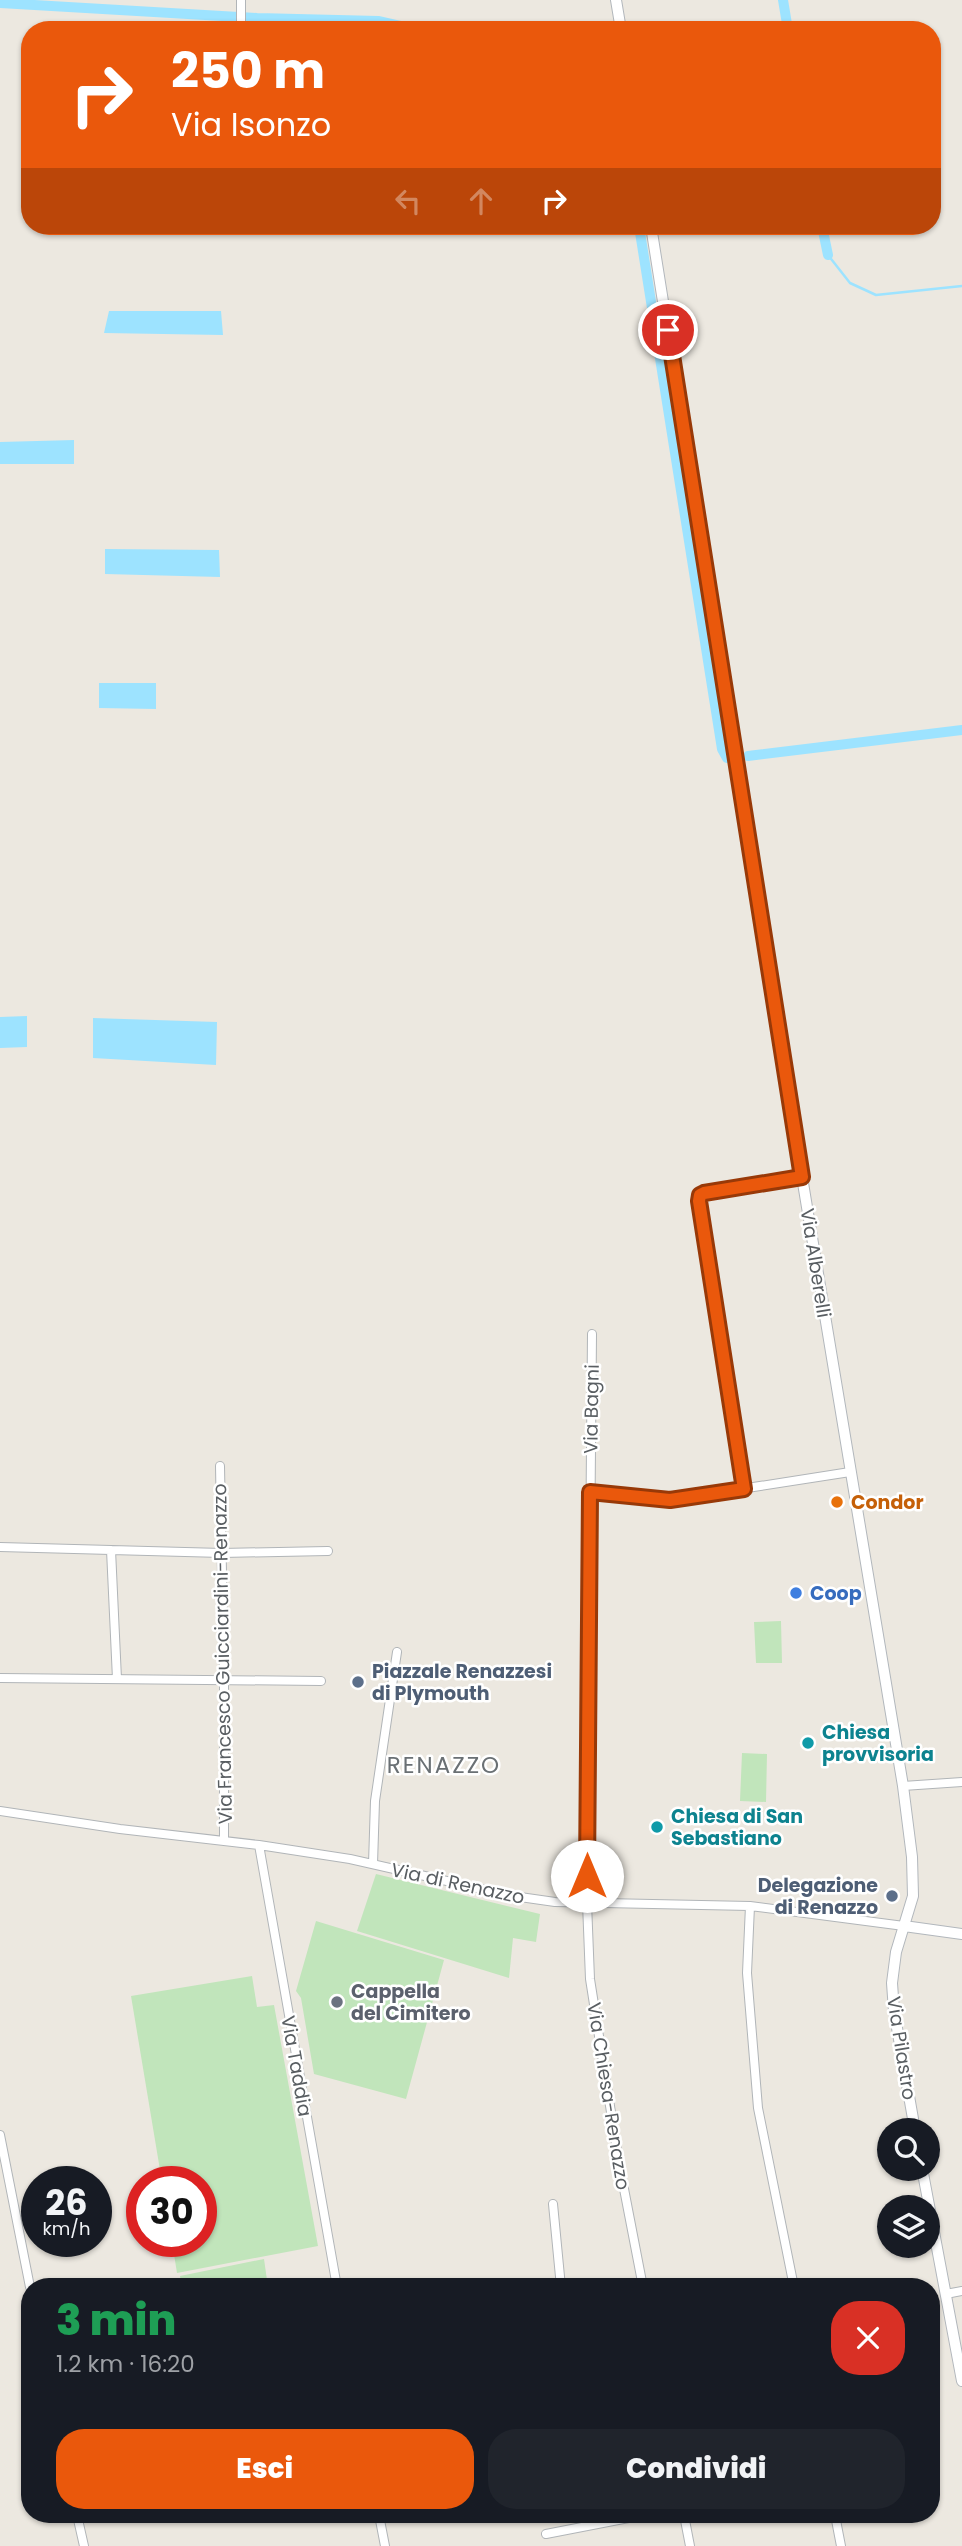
<!DOCTYPE html>
<html lang="it">
<meta charset="utf-8">
<style>
body{margin:0;font-family:Poppins,sans-serif;background:#20242c;color:#f1f3f6;height:100vh;display:flex;flex-direction:column;font-size:26px;white-space:nowrap}
*{box-sizing:border-box;margin:0}
p{font-size:23px;color:#9ea1a6}
.icon{flex:none;width:38px;height:38px;fill:none;stroke:currentColor;stroke-width:2;stroke-linecap:round;stroke-linejoin:round}
.map{position:relative;flex:1;overflow:hidden}
.drawer{position:absolute;left:21px;top:2278px;width:919px;height:245px;display:flex;flex-direction:column;background:#171b24;border-radius:28px;box-shadow:0 2px 5px #0004}
.drawer>*{flex:none}
.banner{position:absolute;left:21px;top:21px;width:920px;height:214px;border-radius:28px;box-shadow:0 2px 5px #0004;background:#ea580c;color:#fff;overflow:hidden}
.buttons{position:absolute;left:877px;top:2118px;display:grid;gap:14px}
.buttons a{display:grid;place-items:center;width:63px;height:63px;border-radius:50%;background:#171b24;box-shadow:0 2px 5px #0004;font-size:35px}
.speed{position:absolute;left:21px;top:2166px;display:flex;gap:14px;font-size:35px;font-weight:700;text-align:center}
.speed>*{display:grid;place-content:center;width:91px;height:91px;border-radius:50%;background:#171b24;box-shadow:0 2px 5px #0004;line-height:1}
.speed small{font-size:18px;font-weight:400}
.speed .limit{border:10px solid #d22;background:#fff;color:#111}
.pin{position:absolute;display:grid;place-items:center;width:60px;height:60px;color:#fff;margin:-30px;border:4px solid #fff;border-radius:50%;box-shadow:0 2px 7px #0007}
.me{position:absolute;width:77px;margin:-38px;rotate:0deg;stroke-linejoin:round;filter:drop-shadow(0 0 5px #0008)}
.turn{display:flex;align-items:center;gap:24px;height:147px;padding:0 35px;font-size:32px}
.turn .icon{width:91px;height:91px;stroke-width:2.5}
.turn b{display:block;font-size:49px;line-height:60px}
.lanes{display:flex;align-items:center;height:66px;padding:0 35px;background:#0003;justify-content:center;gap:35px;direction:ltr}
.lanes .off{opacity:.35}
.round{display:grid;place-items:center;flex:none;width:74px;height:74px;border-radius:28px;background:#20242c}
.summary{display:flex;align-items:center;justify-content:space-between;height:119px;padding:0 35px}
h1{font-size:42px;font-weight:800;line-height:52px;color:#1e9e55}
.action{display:flex;gap:14px;margin-top:auto;padding:14px 35px}
.action a{flex:1;height:80px;border-radius:28px;background:#ea580c;color:#fff;font-size:28px;font-weight:800;line-height:80px;text-align:center}
.action a+a{background:#20242c;color:#f1f3f6}
.map>svg:first-child{display:block}
</style>
<div class="map">
<svg width="962" height="2546" viewBox="0 0 962 2546">
<rect width="100%" height="100%" fill="#ece8e0"/>
<path fill="#c1e5bb" d="M781 1621 782 1663H756L754 1622Z
M742 1753 767 1754 766 1802 740 1801Z
M376 1874 540 1914 536 1942 513 1938 509 1978 357 1931Z
M316 1921 444 1960 406 2099 314 2074 301 1998 296 1991Z
M252 1976 257 2007 274 2005 318 2246 177 2273 172 2242H201V2182H162L131 1996Z
M264 2259 268 2287H182L180 2276Z"/>
<path fill="#9de3ff" d="M109 311H221L223 335 104 333Z
M74 440V464H0V442Z
M105 549 219 550 220 577 105 574Z
M99 683H156V709L99 708Z
M27 1016V1047L0 1048V1017Z
M93 1018 217 1022 216 1065 93 1058Z"/>
<g fill="none" stroke-linecap="round" stroke-linejoin="round">
<path stroke="#9de3ff" stroke-width="2.5" d="M828 255 850 283 876 295 962 286"/>
<path stroke="#9de3ff" stroke-width="10" d="M783 0 788 30
M0 3 257 18 378 21 418 30
M639 226 722 749 727 758
M822 226 828 255
M748 756 962 730"/>
<g stroke="#b1b5b8" stroke-width="10">
<path id="street" d="M241 30V0
M592 1334 587 1903 590 1979 619 2163 643 2287
M220 1466 224 1680V1841
M744 1489 699 1201 700 1195 704 1193 802 1177
M590 1492 670 1500 850 1472
M0 1547 222 1553 328 1551
M111 1550 117 1679
M0 1678 321 1681
M903 1786 962 1782
M0 1811 120 1829 259 1845 350 1859 513 1896 555 1902 750 1906 904 1926
M259 1845 337 2287
M373 1864 375 1801 397 1652
M750 1906 747 1973 758 2108 794 2287
M0 2135 30 2287
M553 2204 561 2287
M946 2294 962 2291
M77 2515 84 2546
M379 2515 385 2546
M684 2515 690 2546
M835 2515 841 2546
M546 2534 644 2515"/>
</g>
<g stroke="#b2b7bc" stroke-width="12">
<path id="secondary" d="M616 0 621 30
M651 226 802 1177 903 1786 912 1857 913 1896 896 1952 892 1983 894 2011 915 2130
M904 1926 962 1934
M922 2168 962 2381"/>
</g>
<use href="#street" stroke="#fff" stroke-width="8"/>
<use href="#secondary" stroke="#fff" stroke-width="10"/>
</g>
<g fill="none" stroke-linecap="round" stroke-linejoin="round">
<g stroke="#983908" stroke-width="18">
<path id="route" d="M587 1876 590 1492 670 1500 744 1489 699 1201 700 1195 704 1193 802 1177 668 330"/>
</g>
<use href="#route" stroke="#ea580c" stroke-width="12"/>
</g>
<circle fill="#e8710a" stroke="#fff" stroke-width="2.5" cx="837" cy="1502" r="7"/>
<circle fill="#3f7fe0" stroke="#fff" stroke-width="2.5" cx="796" cy="1593" r="7"/>
<g fill="#5c6f8a" stroke="#fff" stroke-width="2.5">
<circle cx="358" cy="1682" r="7"/>
<circle cx="892" cy="1896" r="7"/>
</g>
<g fill="#0f9aa8" stroke="#fff" stroke-width="2.5">
<circle cx="808" cy="1743" r="7"/>
<circle cx="657" cy="1827" r="7"/>
</g>
<circle fill="#6b7280" stroke="#fff" stroke-width="2.5" cx="337" cy="2002" r="7"/>
<g text-anchor="middle" stroke-width="5" stroke-linejoin="round" paint-order="stroke">
<g font-size="19" fill="#595e62" stroke="#fff">
<text transform="translate(816 1263) rotate(81)" y="7">Via Alberelli</text>
<text transform="translate(591 1409) rotate(-89)" y="7">Via Bagni</text>
<text transform="translate(222 1654) rotate(-91)" y="7">Via Francesco Guicciardini-Renazzo</text>
<text transform="translate(458 1883) rotate(12)" y="7">Via di Renazzo</text>
<text transform="translate(902 2048) rotate(81)" y="7">Via Pilastro</text>
<text transform="translate(297 2066) rotate(80)" y="7">Via Taddia</text>
<text transform="translate(609 2096) rotate(81)" y="7">Via Chiesa-Renazzo</text>
</g>
<g font-size="19" font-weight="bold" fill="#c56008" stroke="#fff" text-anchor="start">
<text x="851" y="1509">Condor</text>
</g>
<g font-size="19" font-weight="bold" fill="#366cbe" stroke="#fff" text-anchor="start">
<text x="810" y="1600">Coop</text>
</g>
<g font-size="19" font-weight="bold" fill="#4e5e75" stroke="#fff" text-anchor="start">
<text x="372" y="1678">Piazzale Renazzesi<tspan x="372" dy="22">di Plymouth</tspan></text>
<text x="878" y="1892" text-anchor="end">Delegazione<tspan x="878" dy="22">di Renazzo</tspan></text>
</g>
<g font-size="19" font-weight="bold" fill="#0d838f" stroke="#fff" text-anchor="start">
<text x="822" y="1739">Chiesa<tspan x="822" dy="22">provvisoria</tspan></text>
<text x="671" y="1823">Chiesa di San<tspan x="671" dy="22">Sebastiano</tspan></text>
</g>
<g font-size="19" font-weight="bold" fill="#5b616d" stroke="#fff" text-anchor="start">
<text x="351" y="1998">Cappella<tspan x="351" dy="22">del Cimitero</tspan></text>
</g>
<g font-size="23" letter-spacing="2" fill="#6a7074" stroke="#fff">
<text x="444" y="1773">RENAZZO</text>
</g>
</g>
</svg>
<div class="buttons">
<a><svg class="icon" aria-label="search" viewBox="0 0 24 24"><circle cx="10" cy="10" r="6"/><path d="M15 15l6 6"/></svg></a>
<a><svg class="icon" aria-label="layers" viewBox="0 0 24 24"><path d="M12 4l9 5-9 5-9-5zM3 14l9 5 9-5"/></svg></a>
</div>
<div class="speed"><div>26<small>km/h</small></div><div class="limit">30</div></div>
<div class="pin" style="left:668px;top:330px;background:#d93025"><svg class="icon" aria-label="arrive" viewBox="0 0 24 24"><path d="M6 21V4h12l-3 4 3 4H6"/></svg></div>
<svg class="me" style="left:587px;top:1876px" viewBox="-20 -20 40 40"><circle r="19" fill="#fff"/><path d="M0-13L10 11 0 6-10 11z" fill="#ea580c"/></svg>
<div class="banner">
<div class="turn"><svg class="icon" aria-label="right" viewBox="0 0 24 24"><path d="M7 20v-9h11M14 6l5 5-5 5"/></svg><div><b>250 m</b>Via Isonzo</div></div>
<div class="lanes"><svg class="icon off" aria-label="left" viewBox="0 0 24 24"><path d="M17 20v-9H6M10 6l-5 5 5 5"/></svg><svg class="icon off" aria-label="ahead" viewBox="0 0 24 24"><path d="M12 20V5M6 11l6-6 6 6"/></svg><svg class="icon" aria-label="right" viewBox="0 0 24 24"><path d="M7 20v-9h11M14 6l5 5-5 5"/></svg></div>
</div>
<section class="drawer">
<div class="summary"><div><h1>3 min</h1><p>1.2 km · 16:20</p></div><a class="round" style="background:#d93025;color:#fff"><svg class="icon" aria-label="close" viewBox="0 0 24 24"><path d="M6 6l12 12M18 6L6 18"/></svg></a></div>
<div class="action"><a>Esci</a><a>Condividi</a></div>
</section>
</div>
